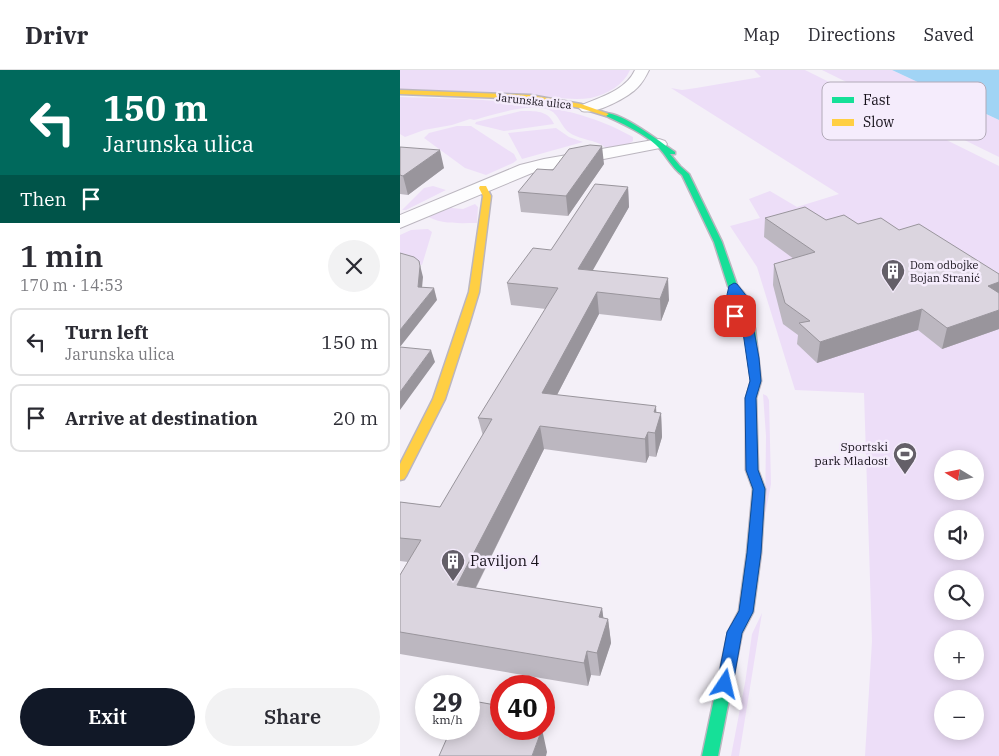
<!DOCTYPE html>
<meta charset="utf-8">
<style>
body{margin:0;font-family:"IBM Plex Serif",serif;background:#f2f2f3;color:#2b2b33;height:100vh;display:flex;flex-direction:column;font-size:19px;white-space:nowrap}
*{box-sizing:border-box;margin:0}
p{font-size:16px;color:#7c7c81}
.icon{flex:none;width:28px;height:28px;fill:none;stroke:currentColor;stroke-width:2;stroke-linecap:round;stroke-linejoin:round}
.map{position:relative;flex:1;overflow:hidden}
.sheet{display:flex;flex-direction:column;background:#fff;width:400px}
.sheet>*{flex:none}
.top-card{background:#00695c;color:#fff;overflow:hidden}
.needle{width:32px;rotate:280deg}
.buttons{position:absolute;left:534px;top:380px;display:grid;gap:10px}
.buttons a{display:grid;place-items:center;width:50px;height:50px;border-radius:50%;background:#fff;box-shadow:0 2px 12px #0003;font-size:25px}
.speed{position:absolute;left:15px;top:605px;display:flex;gap:10px;font-size:25px;font-weight:700;text-align:center}
.speed>*{display:grid;place-content:center;width:65px;height:65px;border-radius:50%;background:#fff;box-shadow:0 2px 12px #0003;line-height:1}
.speed small{font-size:12px;font-weight:400}
.speed .limit{border:8px solid #d22;background:#fff;color:#111}
.pin{position:absolute;display:grid;place-items:center;width:42px;height:42px;color:#fff;margin:-21px;border-radius:10px;box-shadow:0 2px 8px #0006}
.me{position:absolute;width:55px;margin:-28px;rotate:10deg;stroke-linejoin:round;filter:drop-shadow(0 0 4px #0008)}
.turn{display:flex;align-items:center;gap:18px;height:105px;padding:0 20px;font-size:22px}
.turn .icon{width:65px;height:65px;stroke-width:2.5}
.turn b{display:block;font-size:35px;line-height:42px}
.then{display:flex;align-items:center;height:48px;padding:0 20px;background:#0003;gap:10px;font-size:19px}
.round{display:grid;place-items:center;flex:none;width:52px;height:52px;border-radius:26px;background:#f2f2f3}
.overview{display:flex;align-items:center;justify-content:space-between;height:85px;padding:0 20px}
h1{font-size:30px;font-weight:600;line-height:38px}
.primary-button{display:flex;gap:10px;margin-top:auto;padding:10px 20px}
.primary-button a{flex:1;height:58px;border-radius:30px;background:#111827;color:#fff;font-size:20px;font-weight:600;line-height:58px;text-align:center}
.primary-button a+a{background:#f2f2f3;color:#2b2b33}
ul{padding:0;list-style:none}
li{display:flex;align-items:center;gap:15px;height:68px;margin:0 10px 8px;padding:0 10px;border:2px solid #e1e1e2;border-radius:10px}
li div{flex:1}
li b{display:block;font-size:19px}
li em{font-style:normal}
header{display:flex;align-items:center;gap:30px;box-sizing:border-box;height:70px;padding:0 25px;background:#fff;border-bottom:1px solid #e1e1e2}
header strong{font-size:24px}
nav{display:flex;gap:28px;margin-inline-start:auto;font-size:18px}
main{display:flex;flex:1;min-height:0}
.map>svg:first-child{display:block}
</style>
<header>
<strong>Drivr</strong>
<nav><a>Map</a><a>Directions</a><a>Saved</a></nav>
</header>
<main>
<section class="sheet">
<div class="top-card">
<div class="turn"><svg class="icon" aria-label="left" viewBox="0 0 24 24"><path d="M17 20v-9H6M10 6l-5 5 5 5"/></svg><div><b>150 m</b>Jarunska ulica</div></div>
<div class="then">Then<svg class="icon" aria-label="arrive" viewBox="0 0 24 24"><path d="M6 21V4h12l-3 4 3 4H6"/></svg></div>
</div>
<div class="overview"><div><h1>1 min</h1><p>170 m · 14:53</p></div><a class="round"><svg class="icon" aria-label="close" viewBox="0 0 24 24"><path d="M6 6l12 12M18 6L6 18"/></svg></a></div>
<ul>
<li><svg class="icon" aria-label="left" viewBox="0 0 24 24"><path d="M17 20v-9H6M10 6l-5 5 5 5"/></svg><div><b>Turn left</b><p>Jarunska ulica</p></div><em>150 m</em></li>
<li><svg class="icon" aria-label="arrive" viewBox="0 0 24 24"><path d="M6 21V4h12l-3 4 3 4H6"/></svg><div><b>Arrive at destination</b></div><em>20 m</em></li>
</ul>
<div class="primary-button"><a>Exit</a><a>Share</a></div>
</section>
<div class="map">
<svg width="599" height="686" viewBox="0 0 599 686">
<rect width="100%" height="100%" fill="#f4f0f8"/>
<path fill="#eddef8" fill-rule="evenodd" d="M0 0H230C223 16 207 24 191 28 170 31 147 26 126 24 84 21 42 21 0 19Z
M354 0H405L599 96V213L497 147 599 215V686H465L472 571 464 323 395 320 357 197 330 156 360 148 349 129 370 121 397 137 439 124 271 18 282 20 296 18 361 7ZM542 389H575V421H542ZM542 449H575V481H542ZM542 509H575V541H542ZM542 569H575V601H542ZM542 629H575V661H542Z
M422 0H492L599 50V87Z
M0 27C78 30 164 27 233 67V71L227 75 208 80C198 69 182 71 170 63 162 58 160 48 153 42 136 30 92 45 74 50L70 49 52 55 24 60 5 67 0 64Z
M121 41C135 41 148 40 154 54L104 61 75 54 76 52Z
M57 56H71L114 84 117 90 113 93 86 105 65 98 24 68 29 63Z
M156 58 169 67 183 72 122 89 108 63Z
M33 116 46 120 6 140H2L24 118Z
M53 134 52 138 63 139 75 134 78 137 77 153C61 153 39 155 26 145Z
M28 159 32 162 22 195 0 190V165L11 160Z
M363 324 367 326 369 330 371 414 365 445 366 366Z
M362 543 339 686H331L345 613 352 564Z"/>
<path fill="#a1d4f5" d="M492 0H599V50Z"/>
<g fill="none" stroke-linecap="round" stroke-linejoin="round">
<g stroke="#bbb6bf" stroke-width="2">
<path id="street" d="M235 0H249C246 6 243 12 238 17 229 27 195 45 182 41L179 38 182 35C201 27 226 20 235 0Z
M259 69 265 71 267 74 265 77 132 103 0 158V145L120 95 144 89Z"/>
</g>
<g stroke="#bbb6bf" stroke-width="3">
<path id="fast" d="M204 43C222 42 259 71 275 82V84H270L280 96 289 104 322 172 337 215 348 228 355 259 361 311 356 328 358 400 365 419 361 483 353 542 342 563 318 686H302L328 562 339 541 347 483 353 419 346 400V328L351 311 345 259 338 228 328 216 314 172 282 105C271 97 266 84 256 75 242 62 221 53 204 45Z"/>
</g>
<g stroke="#bbb6bf" stroke-width="3">
<path id="slow" d="M0 20 130 25 181 34 209 44 206 46 180 38 130 29 0 24Z
M80 116H86L91 126 79 222 69 255 45 329 6 406 4 409 0 410V394L33 329 69 222 83 126 79 118Z"/>
</g>
<use href="#street" fill="#fdfdfe" fill-rule="evenodd"/>
<use href="#fast" fill="#16e098" fill-rule="evenodd"/>
<use href="#slow" fill="#ffcf43" fill-rule="evenodd"/>
</g>
<path fill="#bcb7c0" d="M0 77 44 98 8 125 0 124Z
M204 94 168 146 121 142 118 122Z
M228 117 229 137 192 200 269 230 261 251 199 244 157 325 261 343 262 367 256 387 249 386 246 393 144 379 76 518 202 538 203 548 208 549 211 573 200 606 191 605 188 616 0 584V505L8 492 0 491V432L40 437 83 366 78 348 146 239 111 235 107 213 151 180Z
M365 148 426 150 499 160 599 204V259L542 279 518 260 417 293 397 274 398 265 383 254 373 215 374 194 394 189 364 167Z"/>
<path fill="#99959c" d="M202 76 204 94 168 146 166 126Z
M40 80 44 98 8 125 3 106Z
M228 117 229 137 181 221 178 199Z
M19 191 23 207 21 229 18 217Z
M268 208 269 230 261 251 260 229Z
M599 212V231L588 216Z
M34 218 37 230 0 277V260Z
M197 222 199 244 146 346 142 323Z
M522 239 518 260 417 293 420 272Z
M599 240V259L542 279 547 258Z
M31 280 35 292 0 340V322Z
M256 336 257 356 261 343 262 367 256 387 254 342Z
M140 356 144 379 65 539 57 515Z
M248 362 249 386 246 393 245 369Z
M202 538 205 559 208 549 211 573 200 606 197 583 199 547Z
M187 581 191 605 188 616 184 593Z
M142 659 147 682 146 686H132Z"/>
<path fill="#dbd5df" stroke="#99959c" d="M190 75 202 76 166 126 118 122 137 99 153 100 169 79Z
M0 77 40 80 3 106 0 105Z
M195 114 228 117 178 199 268 208 260 229 197 222 142 323 256 336 254 342 261 343 255 363 248 362 245 369 140 356 57 515 202 538 199 547 208 549 197 583 187 581 184 593 0 562V505L21 470 0 468V432L40 437 92 349 78 348 158 218 107 213 133 178 151 180Z
M405 137 426 150 444 145 458 154 481 148 499 160 519 154 599 204V212L588 216 599 223V240L547 258 522 239 420 272 399 253 410 251 385 233 374 194 415 182 365 148Z
M0 183 14 187 19 191 20 196 18 217 34 218 0 260Z
M0 277 31 280 0 322Z
M73 631 101 636V659H142L132 686H39L51 659H69V641Z"/>
<path fill="#1a73e8" stroke="#114b97" d="M334 213 337 214 348 228 359 288 361 311 356 328 358 400 365 419 361 483 353 542 342 563 333 614 331 619 325 621 320 619 317 614 327 562 339 541 347 483 353 419 346 400 345 328 350 311 338 228 336 226 339 246 335 249 330 246 326 229 329 216Z"/>
<defs>
<g id="building-pin" transform="scale(1.25)"><path d="M0 17L-7.5 6A9.5 9.5 0 1 1 7.5 6Z" fill="#645f68" stroke="#f5ecfc"/><path d="M-4-6H4V6H1V3H-1V6H-4ZM-2.5-4.3h1.7v1.8h-1.7ZM.8-4.3h1.7v1.8H.8ZM-2.5-1h1.7V.8h-1.7ZM.8-1h1.7V.8H.8Z" fill="#fff"/></g>
<g id="stadium-pin" transform="scale(1.25)"><path d="M0 17L-7.5 6A9.5 9.5 0 1 1 7.5 6Z" fill="#645f68" stroke="#f5ecfc"/><path d="M0-5a6.5 5 0 1 0 0 10a6.5 5 0 1 0 0-10ZM-3.5-1.8h7v3.6h-7Z" fill="#fff"/></g>
</defs>
<g fill-rule="evenodd">
<use href="#building-pin" x="493" y="201"/>
<use href="#stadium-pin" x="505" y="384"/>
<use href="#building-pin" x="53" y="491"/>
</g>
<g text-anchor="middle" stroke-width="5" stroke-linejoin="round" paint-order="stroke">
<g font-size="11" fill="#16111a" stroke="#f5ecfc">
<text transform="translate(134 31) rotate(6)" y="4">Jarunska ulica</text>
</g>
<g font-size="11" fill="#16111a" stroke="#f5ecfc" text-anchor="start">
<text x="510" y="199">Dom odbojke<tspan x="510" dy="13">Bojan Stranić</tspan></text>
</g>
<g font-size="12" fill="#16111a" stroke="#f5ecfc" text-anchor="end">
<text x="488" y="381">Sportski<tspan x="488" dy="14">park Mladost</tspan></text>
</g>
<g font-size="15" fill="#16111a" stroke="#f5ecfc" text-anchor="start">
<text x="70" y="496">Paviljon 4</text>
</g>
</g>
<rect x="422" y="12" width="164" height="58" rx="8" fill="#f5ecfc" stroke="#b2aab8" stroke-width="1"/>
<rect x="432" y="27" width="22" height="6" fill="#16e098"/>
<rect x="432" y="49" width="22" height="7" fill="#ffcf43"/>
<g font-size="14" fill="#16111a">
<text x="463" y="35">Fast</text>
<text x="463" y="57">Slow</text>
</g>
</svg>
<div class="buttons">
<a><svg class="needle" viewBox="-14 -14 28 28"><path d="M0-13l5 13h-10z" fill="#e53935"/><path d="M0 13l5-13h-10z" fill="#7c7c81"/></svg></a>
<a><svg class="icon" aria-label="sound" viewBox="0 0 24 24"><path d="M4 9h4l5-4v14l-5-4H4zM17 9q2 3 0 6"/></svg></a>
<a><svg class="icon" aria-label="search" viewBox="0 0 24 24"><circle cx="10" cy="10" r="6"/><path d="M15 15l6 6"/></svg></a>
<a>+</a>
<a>−</a>
</div>
<div class="speed"><div>29<small>km/h</small></div><div class="limit">40</div></div>
<div class="pin" style="left:335px;top:246px;background:#d93025"><svg class="icon" aria-label="arrive" viewBox="0 0 24 24"><path d="M6 21V4h12l-3 4 3 4H6"/></svg></div>
<svg class="me" style="left:325px;top:614px" viewBox="-20 -20 40 40"><path d="M0-17L14 15 0 8-14 15z" fill="#1a73e8" stroke="#fff" stroke-width="4"/></svg>
</div>
</main>
